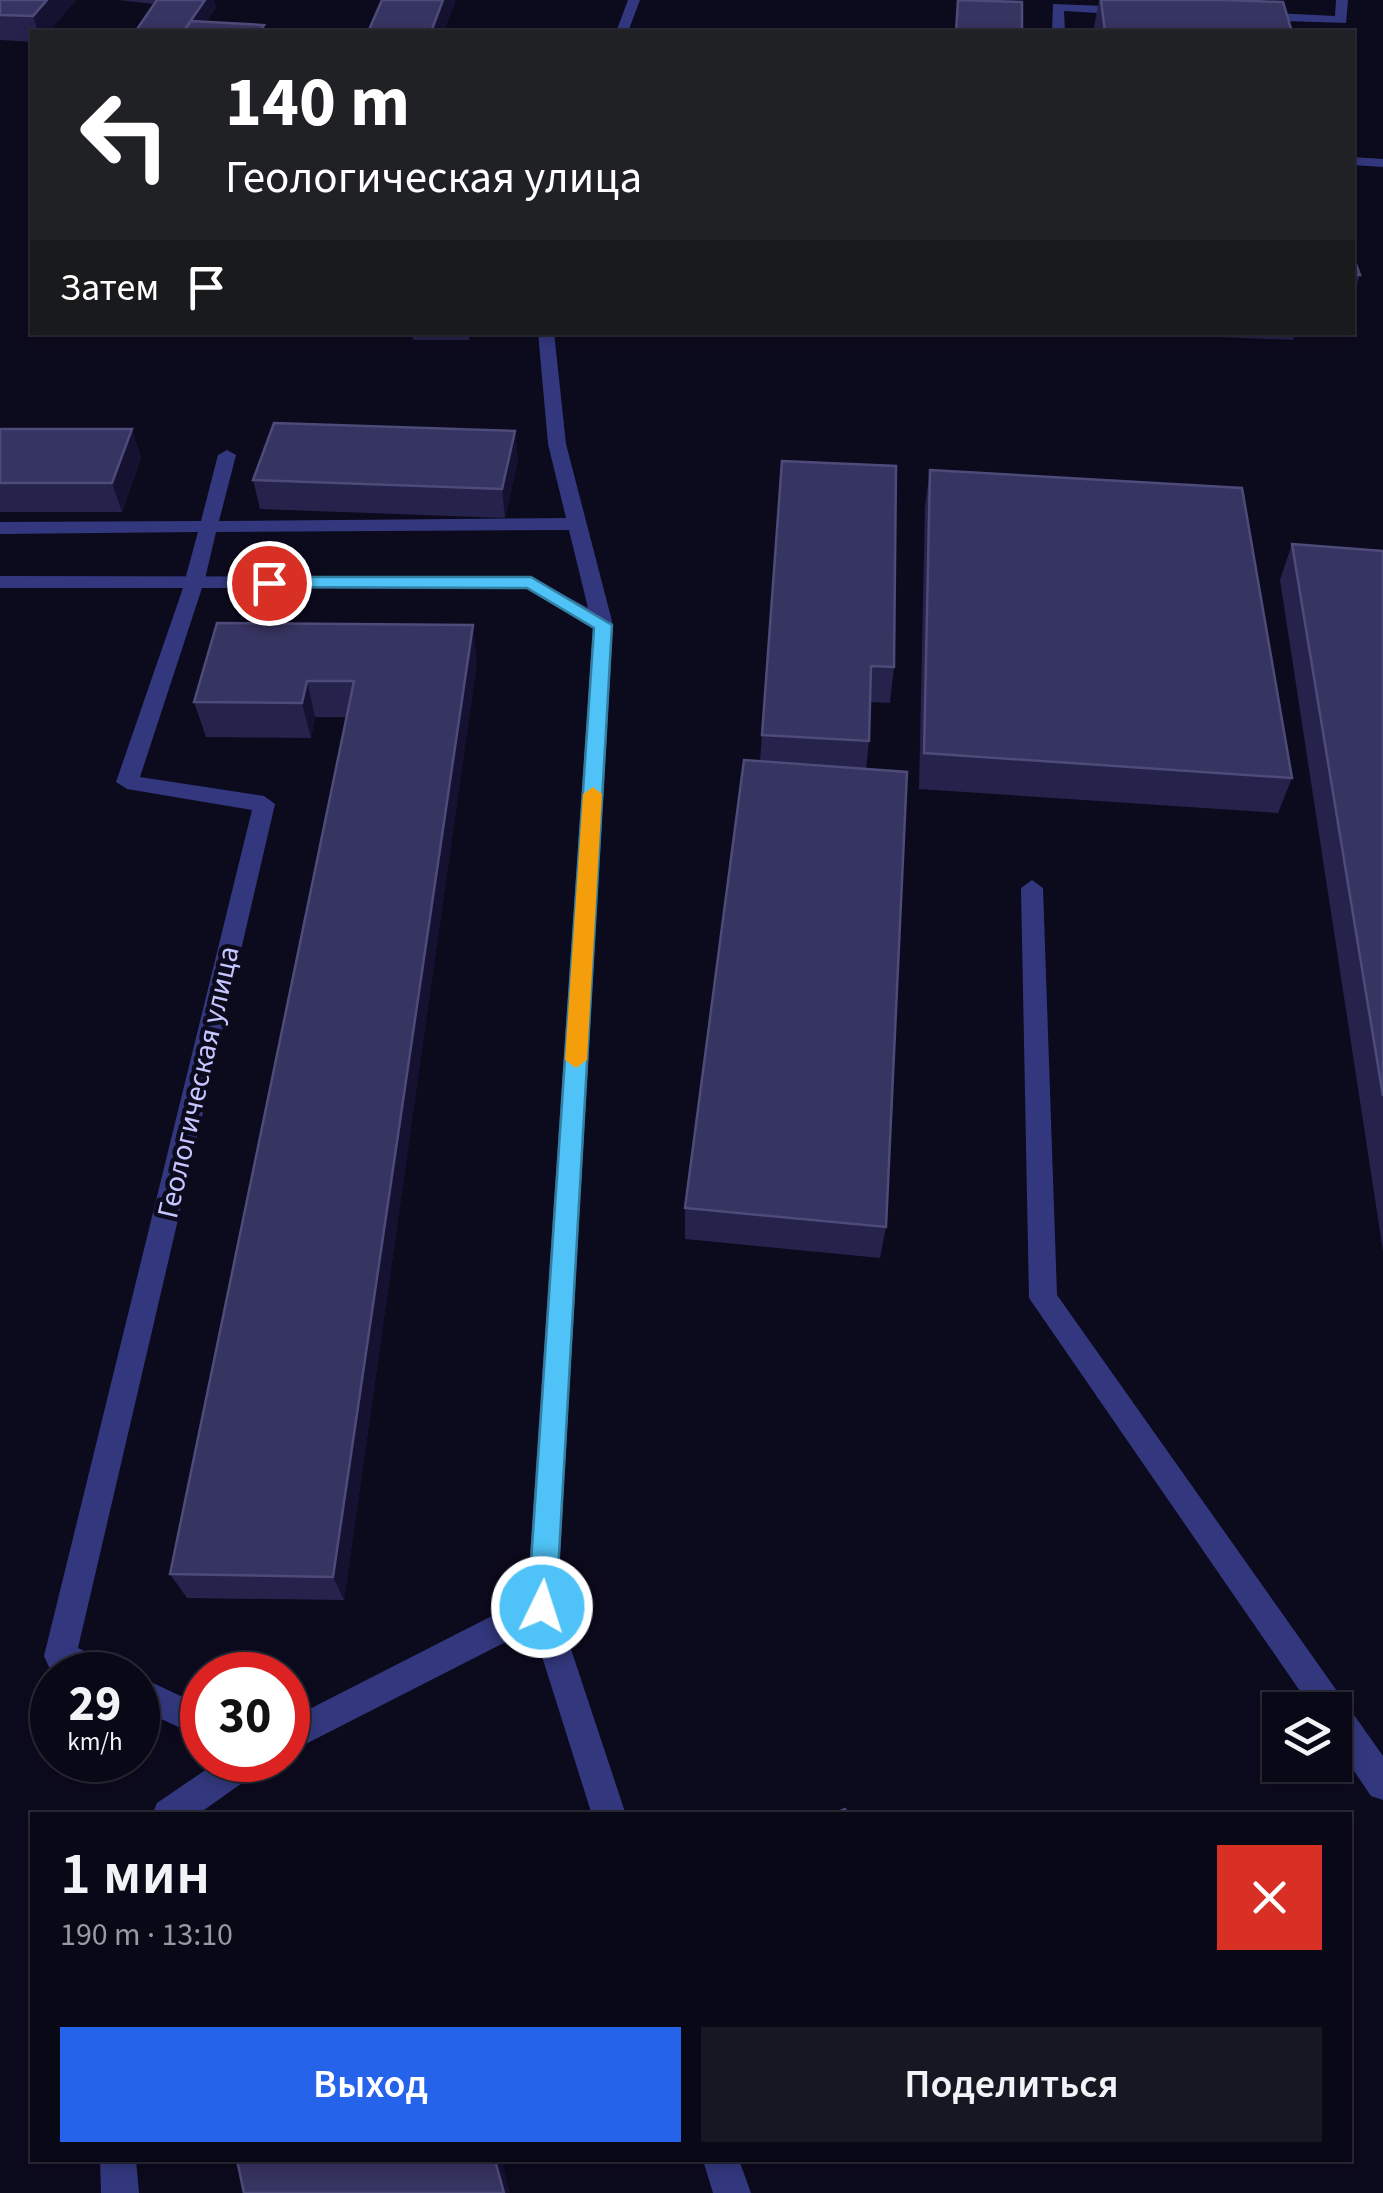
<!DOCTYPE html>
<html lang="ru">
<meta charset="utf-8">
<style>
body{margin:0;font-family:"Source Sans 3",sans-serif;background:#171623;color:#f1f3f6;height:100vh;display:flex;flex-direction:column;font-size:38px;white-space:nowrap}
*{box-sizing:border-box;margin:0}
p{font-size:32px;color:#999aa1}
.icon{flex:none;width:55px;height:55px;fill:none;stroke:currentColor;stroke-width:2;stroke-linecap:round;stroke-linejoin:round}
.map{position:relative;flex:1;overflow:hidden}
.panel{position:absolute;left:30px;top:1812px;width:1322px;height:350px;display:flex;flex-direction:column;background:#090816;border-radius:0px;box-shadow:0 5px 15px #0003,0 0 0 2px #292935}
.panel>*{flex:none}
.top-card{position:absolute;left:30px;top:30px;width:1325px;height:305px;border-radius:0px;box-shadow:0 5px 15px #0003,0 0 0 2px #292935;background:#202124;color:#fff;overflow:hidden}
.fabs{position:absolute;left:1262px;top:1692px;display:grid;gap:20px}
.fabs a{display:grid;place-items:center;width:90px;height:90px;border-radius:0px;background:#090816;box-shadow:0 5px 15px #0003,0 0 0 2px #292935;font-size:50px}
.speed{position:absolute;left:30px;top:1652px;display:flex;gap:20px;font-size:50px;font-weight:700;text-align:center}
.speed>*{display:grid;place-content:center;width:130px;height:130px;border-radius:50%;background:#090816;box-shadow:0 5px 15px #0003,0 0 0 2px #292935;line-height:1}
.speed small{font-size:25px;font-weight:400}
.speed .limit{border:15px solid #d22;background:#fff;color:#111}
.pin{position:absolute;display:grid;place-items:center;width:85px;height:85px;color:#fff;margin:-42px;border:5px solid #fff;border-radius:50%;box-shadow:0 2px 10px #0007}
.me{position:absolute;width:110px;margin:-55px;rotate:4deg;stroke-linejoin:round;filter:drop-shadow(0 0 8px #0008)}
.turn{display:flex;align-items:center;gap:35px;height:210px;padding:0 30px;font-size:45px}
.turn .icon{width:130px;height:130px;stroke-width:2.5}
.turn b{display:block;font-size:70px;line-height:85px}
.then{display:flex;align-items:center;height:95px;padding:0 30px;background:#0003;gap:20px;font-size:38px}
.round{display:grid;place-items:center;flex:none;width:105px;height:105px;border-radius:0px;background:#171623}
.overview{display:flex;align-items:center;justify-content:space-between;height:170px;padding:0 30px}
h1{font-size:60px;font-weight:600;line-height:75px}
.action{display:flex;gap:20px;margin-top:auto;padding:20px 30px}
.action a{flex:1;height:115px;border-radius:0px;background:#2563eb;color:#fff;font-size:40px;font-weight:600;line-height:115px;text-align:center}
.action a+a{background:#171623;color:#f1f3f6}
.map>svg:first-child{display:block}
</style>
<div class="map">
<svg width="1383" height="2193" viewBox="0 0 1383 2193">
<rect width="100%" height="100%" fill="#0c0a1d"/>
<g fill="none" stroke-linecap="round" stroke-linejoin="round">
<path fill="#33387e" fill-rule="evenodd" d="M1336 0H1348L1346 23 1256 20 1250 16 1256 12 1335 16Z
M1053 4 1131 7 1137 11 1131 15 1064 11 1065 32H1052Z
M1352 157 1383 159V167L1352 165Z
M227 450 236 455 219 521 572 518 581 524 572 530 216 532 204 583 194 589 184 583 198 532 0 534V522L201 521 218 455Z
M1032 880 1043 888 1057 1295 1383 1756V1800L1371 1796 1335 1743V1710H1313L1029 1298 1021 888Z"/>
<path fill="#33387e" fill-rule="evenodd" d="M628 0H640L628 32H616Z
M538 332H554L566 444 613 625 557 1607 626 1815H592L533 1628 288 1753V1720L527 1598 593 628 527 589 202 588 140 777 264 796 275 804 78 1648 112 1664 117 1675H66L49 1667 44 1656 252 810 127 789 116 782 183 588H0V576L531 577 588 608 548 444Z
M138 1676 202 1706V1738L138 1708Z
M220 1760H264L259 1771 197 1815H152L157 1803Z
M100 2160H136L139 2193H101Z
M703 2160H739L751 2193H713Z"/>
</g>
<path fill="#25224c" d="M0 0H76L49 32H32V42L0 40Z
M118 0H214L216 8 206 22 264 25 266 32H135L155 4Z
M1099 0H1223L1292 32H1095L1094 27Z
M1352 253 1360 275 1353 295H1352Z
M412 332H470L469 340H413Z
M1096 332H1295L1293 340Z
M0 429H132L141 458 122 512H0Z
M515 431 518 460 505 518 260 509 253 480Z
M782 461 894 667 890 703 870 702 869 741 866 769 886 1227 880 1258 685 1239V1208L760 761Z
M930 470 1292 778 1278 813 919 789 925 506Z
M1292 544 1383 551V1251L1280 580Z
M217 623 477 661 344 1600 187 1598 170 1574 347 717H315L311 738 206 737 194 702Z"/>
<path fill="#141131" d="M47 0H76L49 32H38L33 16Z
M204 0H214L216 8 200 32H183Z
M443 0H456L444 32H431Z
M132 429 141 458 122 512 112 483Z
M515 431 518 460 505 518 502 489Z
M473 625 477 661 344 1600 333 1577Z
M307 681 315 717 311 738 302 703Z
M495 2160H502L510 2193H504Z"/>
<path fill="#363460" stroke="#4d4b79" stroke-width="2.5" d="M0 0H47L33 16 0 15Z
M157 0H205L183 32H135Z
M382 0H443L431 32H368Z
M958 0 1022 2V32H956Z
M1101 0H1223L1283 2 1292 32H1105Z
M191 21 264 25 259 32H183Z
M1352 253 1360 275H1352Z
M274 423 515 431 502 489 253 480Z
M0 429H132L112 483H0Z
M782 461 896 466 894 667 871 666 869 741 762 735Z
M930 470 1242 488 1292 778 924 753Z
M1292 544 1383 551V1096Z
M217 623 473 625 333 1577 170 1574 354 681H307L302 703 194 702Z
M744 760 907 772 886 1227 685 1208Z
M845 1809 848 1815H830Z
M237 2160H495L504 2193H244Z"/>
<path fill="#4fc3f7" stroke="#337fa1" stroke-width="2.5" d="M269 577H531L612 625 556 1607 552 1617 542 1621 532 1617 528 1607 594 628 527 588 263 587 260 583Z"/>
<path fill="#f59e0b" d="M593 787 602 794 587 1060 576 1068 565 1060 583 794Z"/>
<g text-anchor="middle" stroke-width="9" stroke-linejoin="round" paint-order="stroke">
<g font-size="30" fill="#c6c6ff" stroke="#0c0a1d">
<text transform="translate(198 1082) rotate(-77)" y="10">Геологическая улица</text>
</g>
</g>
</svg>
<div class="fabs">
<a><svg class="icon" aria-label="layers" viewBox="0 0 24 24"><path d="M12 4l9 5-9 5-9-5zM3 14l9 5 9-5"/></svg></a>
</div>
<div class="speed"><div>29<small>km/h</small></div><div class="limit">30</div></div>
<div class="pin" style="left:269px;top:583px;background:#d93025"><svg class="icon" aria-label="arrive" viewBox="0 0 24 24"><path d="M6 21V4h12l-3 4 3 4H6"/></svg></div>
<svg class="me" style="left:542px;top:1607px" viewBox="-20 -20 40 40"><circle r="17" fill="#4fc3f7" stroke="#fff" stroke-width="3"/><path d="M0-11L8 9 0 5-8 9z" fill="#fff"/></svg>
<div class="top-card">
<div class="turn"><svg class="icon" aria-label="left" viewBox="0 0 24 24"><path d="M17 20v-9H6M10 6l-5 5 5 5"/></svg><div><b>140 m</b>Геологическая улица</div></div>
<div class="then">Затем<svg class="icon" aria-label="arrive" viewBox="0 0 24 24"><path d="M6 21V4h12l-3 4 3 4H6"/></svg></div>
</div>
<section class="panel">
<div class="overview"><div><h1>1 мин</h1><p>190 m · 13:10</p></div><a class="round" style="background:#d93025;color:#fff"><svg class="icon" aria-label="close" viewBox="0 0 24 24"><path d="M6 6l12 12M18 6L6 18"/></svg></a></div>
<div class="action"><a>Выход</a><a>Поделиться</a></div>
</section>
</div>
